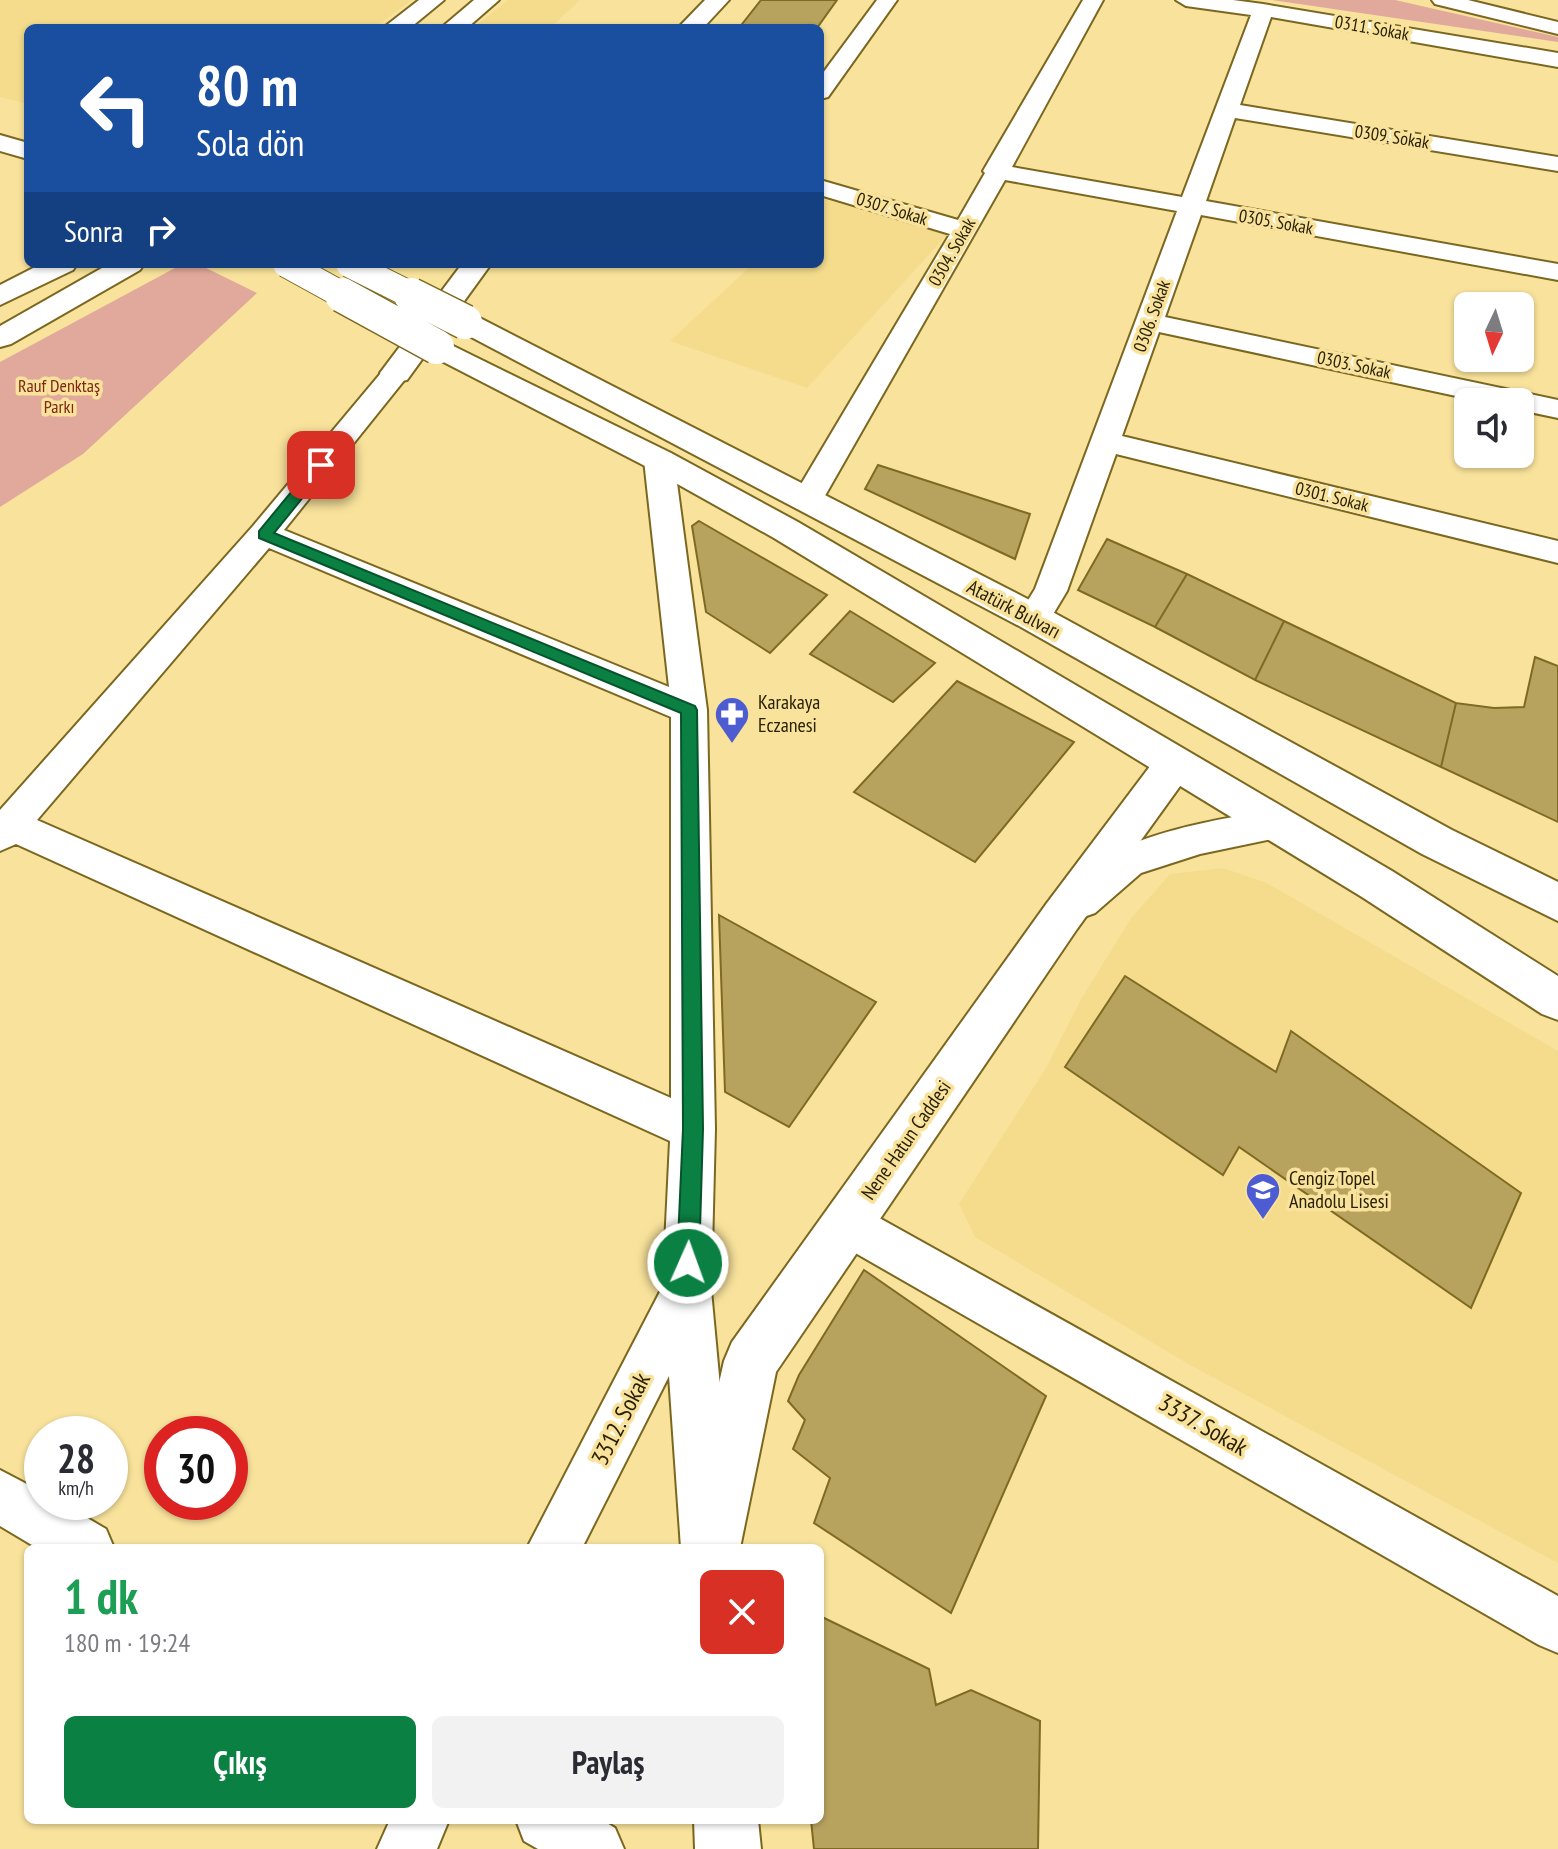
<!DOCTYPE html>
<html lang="tr">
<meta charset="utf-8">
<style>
body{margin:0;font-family:"PT Sans Narrow",sans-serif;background:#f2f2f3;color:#2b2b33;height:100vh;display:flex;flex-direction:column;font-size:30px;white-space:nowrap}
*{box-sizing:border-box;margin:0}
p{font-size:26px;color:#7c7c81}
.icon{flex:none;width:44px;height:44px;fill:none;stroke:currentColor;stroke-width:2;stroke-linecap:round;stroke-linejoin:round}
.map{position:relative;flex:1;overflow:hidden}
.drawer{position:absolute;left:24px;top:1544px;width:800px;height:280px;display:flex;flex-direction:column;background:#fff;border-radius:12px;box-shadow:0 2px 6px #0004}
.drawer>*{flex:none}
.hud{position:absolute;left:24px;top:24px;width:800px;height:244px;border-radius:12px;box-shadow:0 2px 6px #0004;background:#1a4fa0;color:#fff;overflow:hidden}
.needle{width:52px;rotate:184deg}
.controls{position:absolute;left:1454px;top:292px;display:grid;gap:16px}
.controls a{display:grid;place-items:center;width:80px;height:80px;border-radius:12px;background:#fff;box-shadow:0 2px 6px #0004;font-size:40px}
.speed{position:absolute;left:24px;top:1416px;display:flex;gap:16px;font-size:40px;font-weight:700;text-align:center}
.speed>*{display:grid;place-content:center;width:104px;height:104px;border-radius:50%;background:#fff;box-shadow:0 2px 6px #0004;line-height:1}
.speed small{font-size:20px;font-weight:400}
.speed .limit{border:12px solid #d22;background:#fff;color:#111}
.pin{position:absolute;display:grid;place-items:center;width:68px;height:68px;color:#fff;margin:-34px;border-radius:16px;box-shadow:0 4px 12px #0006}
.me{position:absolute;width:88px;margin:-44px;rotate:2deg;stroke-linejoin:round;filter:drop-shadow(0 0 6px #0008)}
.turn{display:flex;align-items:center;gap:28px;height:168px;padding:0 40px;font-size:36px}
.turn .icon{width:104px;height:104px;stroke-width:2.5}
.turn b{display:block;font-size:56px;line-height:68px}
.then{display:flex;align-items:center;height:76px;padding:0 40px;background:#0003;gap:16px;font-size:30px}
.round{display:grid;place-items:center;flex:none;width:84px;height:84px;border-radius:12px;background:#f2f2f3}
.summary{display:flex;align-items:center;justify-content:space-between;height:136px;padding:0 40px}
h1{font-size:48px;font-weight:800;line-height:60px;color:#1e9e55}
.cta{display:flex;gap:16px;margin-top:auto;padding:16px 40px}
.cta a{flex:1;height:92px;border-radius:12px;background:#0b8043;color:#fff;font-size:32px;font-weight:800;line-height:92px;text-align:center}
.cta a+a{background:#f2f2f3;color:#2b2b33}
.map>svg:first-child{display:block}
</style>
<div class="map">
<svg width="1558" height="1849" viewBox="0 0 1558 1849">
<rect width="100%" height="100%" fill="#f9e39c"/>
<path fill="#f4dc8c" d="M0 0H413L373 28H28V104L0 97Z
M508 0H580L550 28H473Z
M820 198 947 235 807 388 670 341 753 264H820Z
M1223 868 1267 883 1558 1051V1563L1190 1365 975 1237 959 1204 1046 1068 1081 999 1132 917 1170 874Z"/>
<path fill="#e1a99c" d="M1272 0H1395L1558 37V42Z
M198 264 257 293 83 454 0 507V362L175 268Z"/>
<path fill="#b8a35e" stroke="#7e6a22" stroke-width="2" d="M761 0H837L817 28H739Z
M878 465 1030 514 1015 559 865 489Z
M699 521 827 595 770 653 706 612 692 526Z
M1107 539 1187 574 1155 627 1078 590Z
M1187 574 1284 621 1255 680 1155 627Z
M850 611 935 663 893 702 810 654Z
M1284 621 1456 703 1441 767 1255 680Z
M1535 657 1558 666V822L1441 767 1456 703 1494 708 1524 707Z
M957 681 1074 742 975 862 854 792Z
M719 915 876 1002 789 1127 725 1092Z
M1125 976 1276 1072 1291 1031 1521 1193 1471 1308 1239 1147 1223 1175 1065 1067Z
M864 1270 1046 1396 951 1613 814 1523 830 1478 793 1449 805 1420 788 1401 799 1375Z
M820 1616 929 1669 936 1705 971 1690 1040 1721 1038 1849H814L811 1820H820Z"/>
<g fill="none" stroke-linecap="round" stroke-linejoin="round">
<g stroke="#7b671f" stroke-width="4">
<path id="minor" d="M877 0H897L828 97 820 99V77Z
M1083 0H1103L1012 167 1182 197 1251 15 1186 6 1176 0H1233L1263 4 1558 53V67L1271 17 1240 105 1558 157V171L1235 118 1206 201 1558 264V280L1201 215 1165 317 1558 400V418L1520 410V402H1484L1159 332 1122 436 1558 541V563L1116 454 1067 591 1046 626 1034 630 1022 626 1017 618 1035 589 1177 211 1005 180 818 508 807 511 796 508 791 501 950 234 820 195V180L958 220 985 173 983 171Z
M1432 0H1468L1558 22V34L1435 4Z
M396 365 406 367 410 373 284 530 669 687 644 460 648 453 659 450 670 453 674 460 707 710 715 1129 711 1290 735 1548H681L669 1376 582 1548H527L663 1286 670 1141 16 844 0 851V810L253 526 386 367ZM269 548 671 717V1098L37 820Z
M1278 809 1291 813 1297 824 1291 835 1200 854 1141 873 1095 913 1081 918 1067 913 1061 901C1093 836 1213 821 1278 809Z
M847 1200 1558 1596V1653L1539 1645 831 1239 824 1223 831 1207Z
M0 1470 42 1492V1502H60L106 1529 114 1548H37L0 1526Z
M390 1820H449L437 1849H377Z
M516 1820H602L615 1828 624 1849H538L524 1841Z"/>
</g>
<g stroke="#7b671f" stroke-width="4">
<path id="tertiary" d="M705 0H729L703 28H678Z
M462 264H491L407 380 396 382 385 380 380 373Z
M1174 748 1188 753 1194 764 1188 775 1077 929 776 1372 740 1548H682L724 1361 732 1342 1047 903 1160 753Z
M694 1820H758L761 1849H695Z"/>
</g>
<g stroke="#7b671f" stroke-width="4">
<path id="secondary" d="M419 0H444L410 28H383Z
M474 0H499L467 28H441Z
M0 135 28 143V159L0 151Z
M41 264H77L73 270 0 305V285Z
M109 264H144L140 270 11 344 0 347V326Z
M465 313 476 316 1047 609 1452 830 1558 882V921L1422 854 1021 627 454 328 450 322 454 316Z
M437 338 671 453 798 522 1392 871 1558 976V1020L1542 1014 1362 897 774 538 647 467 426 353 422 347 426 341Z"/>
</g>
<use href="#minor" fill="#fff" fill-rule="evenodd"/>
<use href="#tertiary" fill="#fff" fill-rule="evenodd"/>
<use href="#secondary" fill="#fff" fill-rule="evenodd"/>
<g stroke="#7b671f" stroke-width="28" stroke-linecap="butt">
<path id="secondary-bridge-far1" d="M286 264 346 297
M349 264 415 297"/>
</g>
<g stroke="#7b671f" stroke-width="37" stroke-linecap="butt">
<path id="secondary-bridge" d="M342 295 437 347
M411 295 465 322"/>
</g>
<use href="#secondary-bridge-far1" stroke="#fff" stroke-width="26"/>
<use href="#secondary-bridge" stroke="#fff" stroke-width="34"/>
</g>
<path fill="#0b8043" stroke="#07532c" stroke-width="2" d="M321 461 328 465 326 469 274 533 695 706 697 710 703 1129 699 1263 696 1270 688 1274 680 1270 677 1263 683 1129 681 713 259 538V531L316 462Z"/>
<defs>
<g id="pharmacy-pin" transform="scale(1.8)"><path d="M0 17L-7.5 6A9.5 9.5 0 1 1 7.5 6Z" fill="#4d5cd1" stroke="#f9e39c"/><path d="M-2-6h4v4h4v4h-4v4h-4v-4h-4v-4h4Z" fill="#fff"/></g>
<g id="school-pin" transform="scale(1.8)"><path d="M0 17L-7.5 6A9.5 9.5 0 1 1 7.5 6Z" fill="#4d5cd1" stroke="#f9e39c"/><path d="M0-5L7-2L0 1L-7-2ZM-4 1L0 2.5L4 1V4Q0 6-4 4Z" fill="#fff"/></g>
</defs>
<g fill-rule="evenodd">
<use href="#pharmacy-pin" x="732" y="714"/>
<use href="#school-pin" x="1263" y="1190"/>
</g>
<g text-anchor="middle" stroke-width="7" stroke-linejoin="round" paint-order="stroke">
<g font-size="18" fill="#292104" stroke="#f9e39c">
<text transform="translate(1372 28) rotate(10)" y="6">0311. Sokak</text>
<text transform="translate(1392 137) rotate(9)" y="6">0309. Sokak</text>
<text transform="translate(892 209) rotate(17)" y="6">0307. Sokak</text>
<text transform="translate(1276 222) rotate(10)" y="6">0305. Sokak</text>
<text transform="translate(952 252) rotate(-60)" y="6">0304. Sokak</text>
<text transform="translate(1152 316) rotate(-70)" y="6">0306. Sokak</text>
<text transform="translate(1354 365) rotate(12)" y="6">0303. Sokak</text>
<text transform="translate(1332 497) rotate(14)" y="6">0301. Sokak</text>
</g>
<g font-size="18" fill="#7f2615" stroke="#f9e39c">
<text x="59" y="392">Rauf Denktaş<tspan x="59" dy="21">Parkı</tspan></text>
</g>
<g font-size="20" fill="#292104" stroke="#f9e39c">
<text transform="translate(1014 609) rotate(28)" y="7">Atatürk Bulvarı</text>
<text transform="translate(906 1140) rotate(-55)" y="7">Nene Hatun Caddesi</text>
</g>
<g font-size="20" fill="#292104" stroke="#f9e39c" text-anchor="start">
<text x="758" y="709">Karakaya<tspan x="758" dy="23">Eczanesi</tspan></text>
<text x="1289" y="1185">Cengiz Topel<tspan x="1289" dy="23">Anadolu Lisesi</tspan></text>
</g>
<g font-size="24" fill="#292104" stroke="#f9e39c">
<text transform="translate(621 1419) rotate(-63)" y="8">3312. Sokak</text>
<text transform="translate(1203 1425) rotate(30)" y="8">3337. Sokak</text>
</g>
</g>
</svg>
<div class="controls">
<a><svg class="needle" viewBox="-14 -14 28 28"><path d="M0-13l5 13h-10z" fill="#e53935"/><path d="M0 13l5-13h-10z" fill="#7c7c81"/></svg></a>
<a><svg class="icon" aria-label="sound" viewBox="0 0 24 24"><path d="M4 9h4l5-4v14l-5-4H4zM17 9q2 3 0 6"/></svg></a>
</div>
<div class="speed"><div>28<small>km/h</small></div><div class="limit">30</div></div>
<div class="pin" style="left:321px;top:465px;background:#d93025"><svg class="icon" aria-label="arrive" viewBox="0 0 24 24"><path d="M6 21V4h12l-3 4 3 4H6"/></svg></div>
<svg class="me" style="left:688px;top:1263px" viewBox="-20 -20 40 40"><circle r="17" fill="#0b8043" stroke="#fff" stroke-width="3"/><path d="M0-11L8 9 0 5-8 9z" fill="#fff"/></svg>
<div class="hud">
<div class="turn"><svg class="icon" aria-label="left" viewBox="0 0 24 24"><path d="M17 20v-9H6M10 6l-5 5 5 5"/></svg><div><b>80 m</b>Sola dön</div></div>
<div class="then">Sonra<svg class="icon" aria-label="right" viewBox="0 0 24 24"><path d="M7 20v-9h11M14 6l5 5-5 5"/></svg></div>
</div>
<section class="drawer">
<div class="summary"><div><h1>1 dk</h1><p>180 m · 19:24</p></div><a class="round" style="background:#d93025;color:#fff"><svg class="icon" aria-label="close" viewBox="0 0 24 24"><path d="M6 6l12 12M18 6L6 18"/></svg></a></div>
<div class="cta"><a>Çıkış</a><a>Paylaş</a></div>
</section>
</div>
